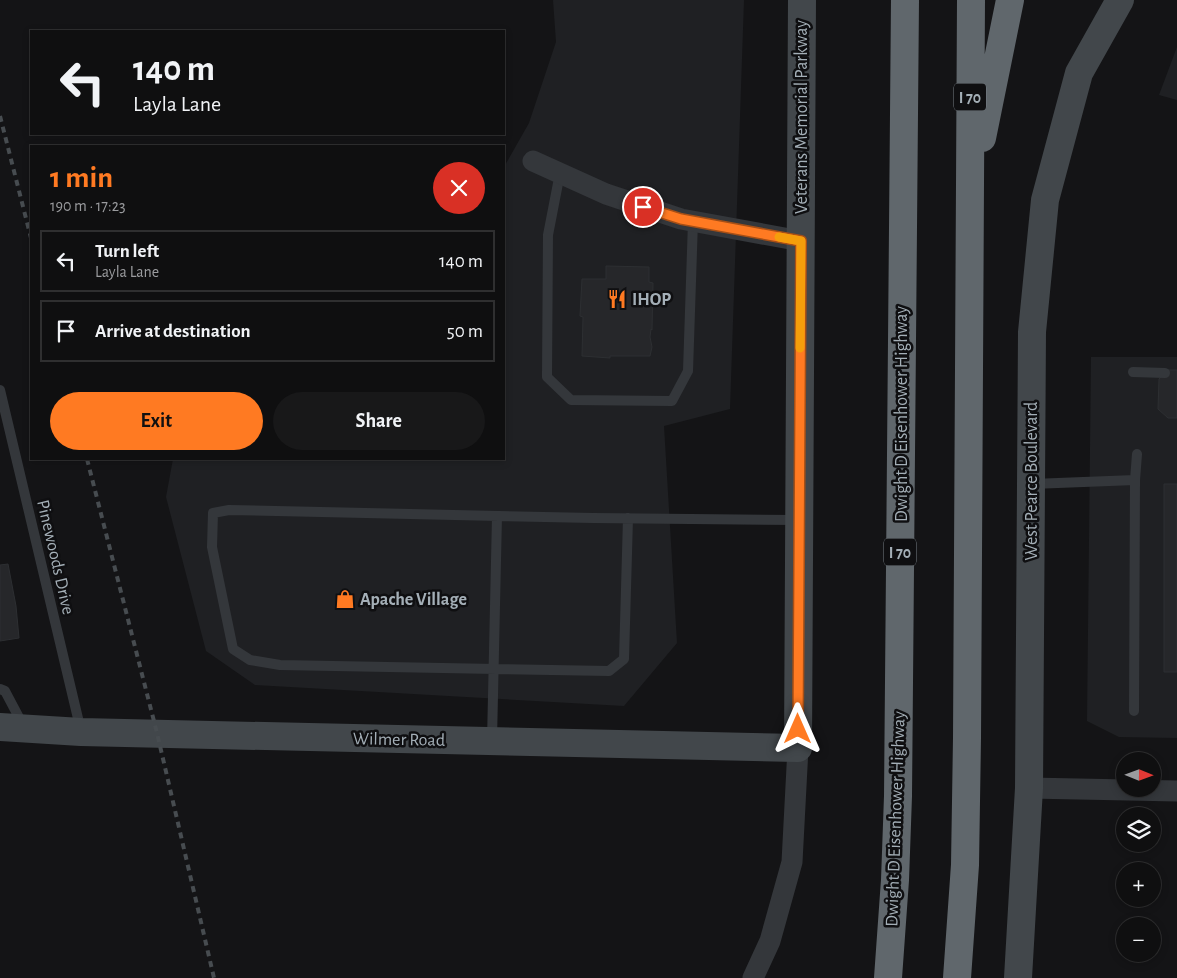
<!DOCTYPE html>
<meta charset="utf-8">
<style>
body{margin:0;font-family:"Alegreya Sans",sans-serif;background:#181819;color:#f1f3f6;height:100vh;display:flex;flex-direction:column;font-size:19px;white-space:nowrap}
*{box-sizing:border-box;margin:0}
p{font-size:16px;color:#9b9c9f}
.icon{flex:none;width:28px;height:28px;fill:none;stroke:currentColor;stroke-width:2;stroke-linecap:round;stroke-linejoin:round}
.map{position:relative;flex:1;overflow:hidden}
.panel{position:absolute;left:30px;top:145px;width:475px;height:315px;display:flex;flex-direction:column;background:#0f0f10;border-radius:0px;box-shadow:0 2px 8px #0003,0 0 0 1px #2f2f30}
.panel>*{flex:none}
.top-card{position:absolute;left:30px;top:30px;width:475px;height:105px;border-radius:0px;box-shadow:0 2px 8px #0003,0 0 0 1px #2f2f30;background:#0f0f10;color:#f1f3f6;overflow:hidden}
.needle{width:32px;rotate:91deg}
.tools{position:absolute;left:1116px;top:752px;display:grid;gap:10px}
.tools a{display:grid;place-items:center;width:45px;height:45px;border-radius:50%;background:#0f0f10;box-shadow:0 2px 8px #0003,0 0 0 1px #2f2f30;font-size:25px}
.pin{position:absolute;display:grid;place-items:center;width:42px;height:42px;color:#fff;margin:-21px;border:2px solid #fff;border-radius:50%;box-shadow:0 1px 5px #0007}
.me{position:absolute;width:55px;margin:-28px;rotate:0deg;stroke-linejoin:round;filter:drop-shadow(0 0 4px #0008)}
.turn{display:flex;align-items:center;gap:18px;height:105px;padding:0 20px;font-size:22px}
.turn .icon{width:65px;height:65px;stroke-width:2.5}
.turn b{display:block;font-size:35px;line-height:42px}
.round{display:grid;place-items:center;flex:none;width:52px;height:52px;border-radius:26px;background:#181819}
.headline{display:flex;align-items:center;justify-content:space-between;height:85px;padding:0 20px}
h1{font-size:30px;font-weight:700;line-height:38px;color:#ff7a22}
.cta{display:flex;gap:10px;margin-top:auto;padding:10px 20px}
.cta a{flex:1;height:58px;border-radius:30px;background:#ff7a22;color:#111;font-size:20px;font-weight:700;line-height:58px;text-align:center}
.cta a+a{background:#181819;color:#f1f3f6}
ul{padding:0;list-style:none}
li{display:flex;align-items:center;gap:15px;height:62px;margin:0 10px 8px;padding:0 10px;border:2px solid #2f2f30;border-radius:0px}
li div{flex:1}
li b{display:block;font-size:19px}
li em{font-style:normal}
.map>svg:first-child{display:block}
</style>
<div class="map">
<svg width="1177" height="978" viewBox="0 0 1177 978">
<rect width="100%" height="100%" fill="#141416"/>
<path fill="#1f2023" d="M553 0H744L730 409 664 426 677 643 624 706 255 685 206 651 166 497 173 459H504V167L529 123 556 42Z
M1177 47V100L1159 95Z
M1091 357H1177V738L1119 737 1087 721Z"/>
<path fill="#26272a" stroke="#2d2f32" d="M606 266 649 267V282L653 283 652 330 651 329 650 337 652 347 650 356H610V358L582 356 583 317 580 316 582 279H606Z
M1168 370H1177V418H1168L1158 409 1159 379Z
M1164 484H1177V672H1164Z
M8 564 16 606 19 638 0 641V565Z"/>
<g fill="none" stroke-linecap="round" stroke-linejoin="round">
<path stroke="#34373b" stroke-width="10" d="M560 173 548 235 547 377 571 400 672 401 688 371 693 221
M1133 372 1165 373
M0 390 81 731
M1135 480 1137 454
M1032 484 1135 480 1134 711
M628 518 624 659 609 671 280 665 250 660 233 649 212 547 213 513 229 510 593 518 799 520
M0 689 5 691 23 725
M492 740 497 516"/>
<path stroke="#34373b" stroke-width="21" d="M533 161 606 194 681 219 801 241
M1029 788 1177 791
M753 978 770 941 792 862 798 748"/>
<path stroke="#42474b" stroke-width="28" d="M0 727 81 732 798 748 802 0
M1018 978 1029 788 1032 332 1045 200 1079 73 1120 0"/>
<path stroke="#60676c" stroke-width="28" d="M982 138 1010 0
M888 978 895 880 898 796 905 0
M957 978 965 865 967 738 971 0"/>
<path stroke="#474c50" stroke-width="4" stroke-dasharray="6 5" stroke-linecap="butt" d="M0 116 31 238
M87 459 157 733 214 978"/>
</g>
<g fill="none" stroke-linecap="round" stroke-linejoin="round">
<g stroke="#a64f16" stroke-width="12">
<path id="route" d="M643 207 681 219 801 241 798 729"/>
</g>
<use href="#route" stroke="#ff7a22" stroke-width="9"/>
<path stroke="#f59e0b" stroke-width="9" d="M779 237 801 241 800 348"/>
</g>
<defs>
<g id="restaurant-bare" transform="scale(1.5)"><path d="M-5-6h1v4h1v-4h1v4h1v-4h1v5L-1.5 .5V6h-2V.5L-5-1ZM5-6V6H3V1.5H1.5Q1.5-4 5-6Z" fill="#ff7a22" stroke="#0f0f11" stroke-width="2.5" paint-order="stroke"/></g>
<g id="shop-bare" transform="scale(1.5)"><path d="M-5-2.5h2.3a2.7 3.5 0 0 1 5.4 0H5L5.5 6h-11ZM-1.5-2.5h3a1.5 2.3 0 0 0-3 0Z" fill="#ff7a22" stroke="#0f0f11" stroke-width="2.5" paint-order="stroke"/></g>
</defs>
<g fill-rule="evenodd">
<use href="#restaurant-bare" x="617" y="299"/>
<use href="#shop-bare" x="345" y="599"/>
</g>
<g text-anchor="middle" stroke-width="5" stroke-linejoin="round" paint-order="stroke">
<g fill="#0f0f11" stroke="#777f85" stroke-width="1">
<rect x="954" y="83.5" width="32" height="27" rx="4"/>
<rect x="884" y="538.5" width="32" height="27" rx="4"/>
</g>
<g font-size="16" font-weight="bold" fill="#a4afb7">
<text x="970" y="103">I 70</text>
<text x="900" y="558">I 70</text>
</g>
<g font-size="18" fill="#a4afb7" stroke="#0f0f11">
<text transform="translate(801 117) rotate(-90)" y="6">Veterans Memorial Parkway</text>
<text transform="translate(901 414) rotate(-90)" y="6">Dwight D Eisenhower Highway</text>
<text transform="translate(1031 481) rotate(-90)" y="6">West Pearce Boulevard</text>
<text transform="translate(56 557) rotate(77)" y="6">Pinewoods Drive</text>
<text transform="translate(399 739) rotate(1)" y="6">Wilmer Road</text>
<text transform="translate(895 819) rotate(-88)" y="6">Dwight D Eisenhower Highway</text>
</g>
<g font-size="18" font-weight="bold" fill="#a4afb7" stroke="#0f0f11" text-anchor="start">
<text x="632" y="305">IHOP</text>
<text x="360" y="605">Apache Village</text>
</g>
</g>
</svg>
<div class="tools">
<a><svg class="needle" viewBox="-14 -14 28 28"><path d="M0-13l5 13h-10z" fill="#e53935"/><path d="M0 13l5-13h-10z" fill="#9b9c9f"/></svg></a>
<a><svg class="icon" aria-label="layers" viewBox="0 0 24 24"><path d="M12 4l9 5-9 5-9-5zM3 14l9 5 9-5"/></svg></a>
<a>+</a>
<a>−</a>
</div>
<div class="pin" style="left:643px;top:207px;background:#d93025"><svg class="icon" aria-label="arrive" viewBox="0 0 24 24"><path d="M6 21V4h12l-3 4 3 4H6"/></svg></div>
<svg class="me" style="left:798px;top:729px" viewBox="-20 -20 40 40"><path d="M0-17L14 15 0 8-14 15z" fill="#ff7a22" stroke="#fff" stroke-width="4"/></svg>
<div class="top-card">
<div class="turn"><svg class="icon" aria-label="left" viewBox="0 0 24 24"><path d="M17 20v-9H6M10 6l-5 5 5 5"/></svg><div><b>140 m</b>Layla Lane</div></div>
</div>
<section class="panel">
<div class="headline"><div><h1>1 min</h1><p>190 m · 17:23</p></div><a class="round" style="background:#d93025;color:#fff"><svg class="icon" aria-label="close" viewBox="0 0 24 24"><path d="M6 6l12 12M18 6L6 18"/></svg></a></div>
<ul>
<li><svg class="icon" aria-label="left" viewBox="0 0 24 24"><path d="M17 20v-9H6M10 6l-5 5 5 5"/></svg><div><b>Turn left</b><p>Layla Lane</p></div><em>140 m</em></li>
<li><svg class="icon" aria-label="arrive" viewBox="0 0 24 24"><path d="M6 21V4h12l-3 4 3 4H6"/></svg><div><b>Arrive at destination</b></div><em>50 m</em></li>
</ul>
<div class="cta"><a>Exit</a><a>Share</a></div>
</section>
</div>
